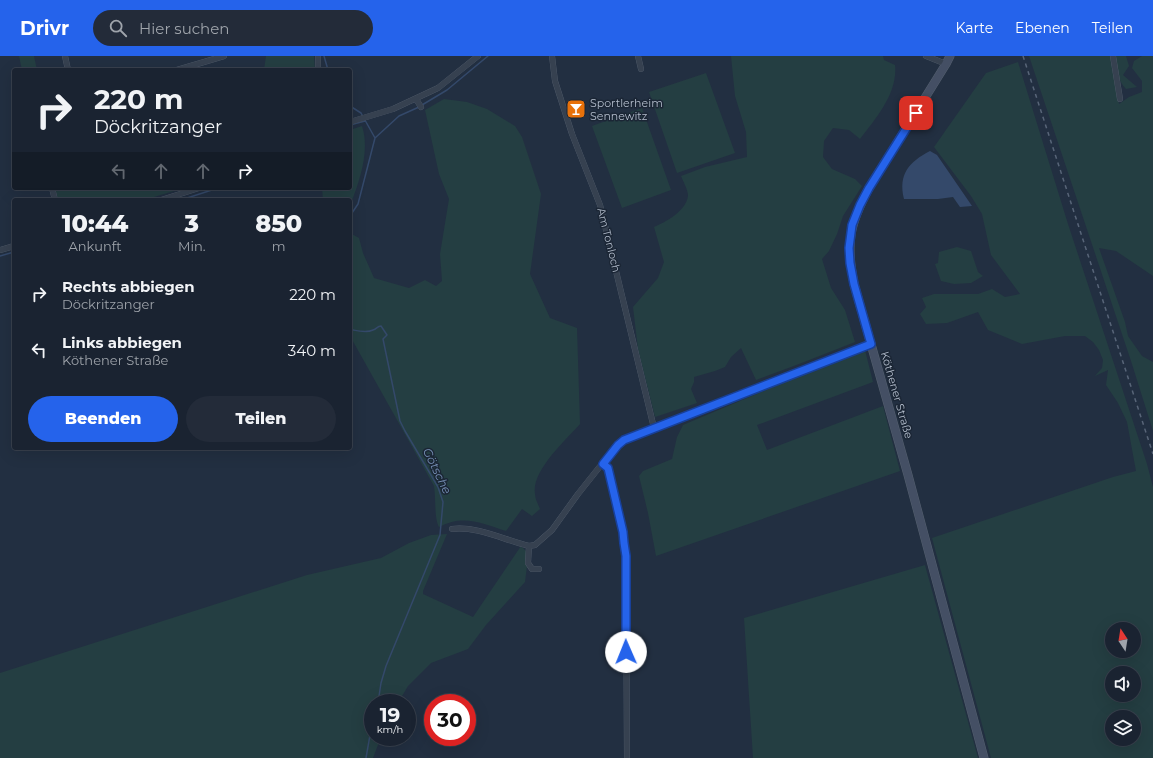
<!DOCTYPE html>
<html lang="de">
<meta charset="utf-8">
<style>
body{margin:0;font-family:Montserrat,sans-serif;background:#232b39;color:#f1f3f6;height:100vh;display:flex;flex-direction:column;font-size:15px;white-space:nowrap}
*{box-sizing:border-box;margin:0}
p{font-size:13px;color:#9fa4ab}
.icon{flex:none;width:22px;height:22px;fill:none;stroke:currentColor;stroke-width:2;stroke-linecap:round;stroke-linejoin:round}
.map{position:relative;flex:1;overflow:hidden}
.drawer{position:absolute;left:12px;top:142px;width:340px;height:252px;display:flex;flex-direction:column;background:#1a2331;border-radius:4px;box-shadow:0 4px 16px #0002,0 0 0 1px #38404d}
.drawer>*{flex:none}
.top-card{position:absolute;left:12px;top:12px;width:340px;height:122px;border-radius:4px;box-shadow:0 4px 16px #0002,0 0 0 1px #38404d;background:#1a2331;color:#f1f3f6;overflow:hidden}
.needle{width:26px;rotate:348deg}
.buttons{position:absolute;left:1105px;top:566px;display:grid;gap:8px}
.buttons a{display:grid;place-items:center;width:36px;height:36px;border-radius:50%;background:#1a2331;box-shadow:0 4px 16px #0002,0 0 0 1px #38404d;font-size:20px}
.speed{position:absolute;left:364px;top:638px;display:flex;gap:8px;font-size:20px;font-weight:700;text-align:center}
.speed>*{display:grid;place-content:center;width:52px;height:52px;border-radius:50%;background:#1a2331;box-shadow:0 4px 16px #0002,0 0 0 1px #38404d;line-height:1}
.speed small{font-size:10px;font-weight:400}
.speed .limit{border:6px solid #d22;background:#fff;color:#111}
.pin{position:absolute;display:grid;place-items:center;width:34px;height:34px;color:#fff;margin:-17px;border-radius:8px;box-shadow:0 2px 6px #0006}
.me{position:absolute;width:44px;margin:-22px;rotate:359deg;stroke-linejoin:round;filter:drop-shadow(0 0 3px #0008)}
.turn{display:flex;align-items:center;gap:14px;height:84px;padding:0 16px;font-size:18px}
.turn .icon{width:52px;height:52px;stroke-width:2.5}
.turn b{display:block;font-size:28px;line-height:34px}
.lanes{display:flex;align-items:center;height:38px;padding:0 16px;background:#0003;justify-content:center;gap:20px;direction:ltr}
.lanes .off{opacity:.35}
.eta{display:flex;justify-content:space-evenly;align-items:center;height:68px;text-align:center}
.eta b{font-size:24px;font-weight:800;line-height:28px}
.button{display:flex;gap:8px;margin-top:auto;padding:8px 16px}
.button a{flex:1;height:46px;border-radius:24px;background:#2563eb;color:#fff;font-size:16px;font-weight:800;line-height:46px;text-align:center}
.button a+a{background:#232b39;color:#f1f3f6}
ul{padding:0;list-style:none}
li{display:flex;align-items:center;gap:12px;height:56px;padding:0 16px}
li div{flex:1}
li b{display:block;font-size:15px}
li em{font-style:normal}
header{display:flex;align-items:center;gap:24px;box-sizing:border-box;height:56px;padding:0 20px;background:#2563eb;color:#fff}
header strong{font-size:19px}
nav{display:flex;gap:22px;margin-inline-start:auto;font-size:14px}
.search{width:280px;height:36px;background:#232b39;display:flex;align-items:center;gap:10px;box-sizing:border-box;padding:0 14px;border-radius:22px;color:#9fa4ab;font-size:15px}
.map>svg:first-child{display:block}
</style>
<header>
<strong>Drivr</strong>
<div class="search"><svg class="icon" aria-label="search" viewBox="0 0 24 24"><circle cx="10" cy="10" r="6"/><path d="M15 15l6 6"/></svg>Hier suchen</div>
<nav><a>Karte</a><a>Ebenen</a><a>Teilen</a></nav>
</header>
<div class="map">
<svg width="1153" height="702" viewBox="0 0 1153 702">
<rect width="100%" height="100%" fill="#222f41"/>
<path fill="#243e42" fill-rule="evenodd" d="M19 0H34L37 14H22Z
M266 0H314L315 14H264Z
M731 0H883L884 4 895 9C898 37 876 62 860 83L849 74 833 72 824 85 823 101 832 113 855 123 862 130 843 160 837 178 829 195 822 203 831 232 845 254 855 286 799 308 756 324 741 292 731 301 725 311 715 315 694 321V326L691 333 697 347 655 361 638 293 633 251 658 222 664 206 654 171C666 166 686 155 688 140 688 134 683 125 681 120L705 111 747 101 746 76 735 40Z
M1029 0H1112L1119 48 1129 41 1142 36V25L1132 12 1134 5 1142 0H1153V220L1116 195 1099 192 1125 266 1128 280 1142 300 1153 306V375L1131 305Z
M1115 0H1126L1129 10 1123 19 1137 31 1126 33C1117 24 1117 12 1115 0Z
M1018 6 1068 168 1147 408 1153 431V702H991L932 482 1113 421 1136 415 1127 366 1118 347 1106 329 1108 314 1095 320 1102 312 1103 304 1099 294 1093 286 1085 280H1065L1022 288 988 274 978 256 947 267 926 268 920 258 926 251 922 242 934 238H978L992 233 1005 241 1020 238 991 199 982 158 971 140 934 91 986 17ZM1112 573H1134V595H1112ZM1112 617H1134V639H1112ZM1112 661H1134V683H1112Z
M706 17 735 97 677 117 649 36Z
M444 43 467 46 487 53 515 70 522 81 541 138 530 218 550 262 577 272 580 368C566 384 531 415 535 438 535 443 538 448 540 453L532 460 522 453 506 475C482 467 463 458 439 471 434 462 436 442 434 430L350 280V177L359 182 363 197 374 222 409 232 425 224 436 230 442 225 440 198 449 143 439 118 425 54Z
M642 52 671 134 622 152 592 70Z
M362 70C370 94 360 124 351 147L350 149V144H323L322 132H350V74Z
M55 132H184L144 144H58Z
M957 191 971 195 978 216 983 220 971 227 954 228 941 225 935 208 938 207 939 196Z
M865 294 873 326 757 369 767 394 883 350 900 415 656 500 648 457 639 420 643 415 672 403 677 381 683 369 849 299Z
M447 478 423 535V538L473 561 521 490 526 495 527 510 525 526 486 569 468 593 431 607 408 630 398 647H373V681H381L373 702H0V617L307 519 381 502 409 487 431 479Z
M925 509 978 702H753L744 562Z"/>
<path fill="#34496a" d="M930 95 937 99 972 150 960 151 953 141 938 143H904C898 118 909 106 930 95Z"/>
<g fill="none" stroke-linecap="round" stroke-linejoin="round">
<path stroke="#34496a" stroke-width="1.5" d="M324 0 328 14
M422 49 447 34 488 0
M350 50 361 57 375 82 358 148 350 160
M350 69 365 65
M375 82 399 60 419 51
M181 144 218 132
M0 200 14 196
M350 271 353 274C358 275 367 277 373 274 377 273 377 270 381 270L387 279 383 283 400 365 405 375 438 431 443 446 440 479 386 610 381 627 378 647
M366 702 373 662"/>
<g stroke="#545f6e" stroke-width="6">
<path id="minor" d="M65 0 68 14
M318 0V14
M552 0 555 25 572 78 600 149 654 372
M638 0 641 13
M926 0 946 8
M1113 0 1120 43
M177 14 224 0
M416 43 421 51
M350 66 393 53 438 32 478 0
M52 132 55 144
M161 144 199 132
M0 194 14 190
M603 408 608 412 623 476 626 500 627 702
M452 473C478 470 504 484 529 490
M539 513H532L528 507 529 490 535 489 552 474 578 438 617 389 624 384 871 288"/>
</g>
<g stroke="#545f6e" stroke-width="9">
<path id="secondary" d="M950 0 946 8 869 132C849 169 846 187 854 228L908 419 984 702"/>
</g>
<use href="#minor" stroke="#364150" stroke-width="5.5"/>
<use href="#secondary" stroke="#444f64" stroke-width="8"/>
<path stroke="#586578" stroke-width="1.5" stroke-dasharray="4 4" stroke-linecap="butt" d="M1023 0 1153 398"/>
</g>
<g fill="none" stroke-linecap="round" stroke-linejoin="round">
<g stroke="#184099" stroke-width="10">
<path id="route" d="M626 596V500L624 487 623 476 608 412 603 408 618 389 624 384 871 288 854 228 850 207 849 192 852 169 860 149 869 132 916 57"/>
</g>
<use href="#route" stroke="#2563eb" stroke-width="7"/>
</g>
<defs>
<g id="bar-square" transform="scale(1)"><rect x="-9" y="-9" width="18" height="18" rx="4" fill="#e8710a" stroke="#1b2635"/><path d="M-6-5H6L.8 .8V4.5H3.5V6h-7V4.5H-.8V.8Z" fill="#fff"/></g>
</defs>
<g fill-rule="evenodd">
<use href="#bar-square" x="576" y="53"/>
</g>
<g text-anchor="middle" stroke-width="3" stroke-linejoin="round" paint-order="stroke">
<g font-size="11" fill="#b2bccb" stroke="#1b2635" text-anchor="start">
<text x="590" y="51">Sportlerheim<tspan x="590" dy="13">Sennewitz</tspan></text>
</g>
<g font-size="11" fill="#b2bccb" stroke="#1b2635">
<text transform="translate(609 184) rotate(76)" y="4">Am Tonloch</text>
<text transform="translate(897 339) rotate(74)" y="4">Köthener Straße</text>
</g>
<g font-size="12" font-style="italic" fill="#7791b6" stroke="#1b2635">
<text transform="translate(437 415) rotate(64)" y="4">Götsche</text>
</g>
</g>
</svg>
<div class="buttons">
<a><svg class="needle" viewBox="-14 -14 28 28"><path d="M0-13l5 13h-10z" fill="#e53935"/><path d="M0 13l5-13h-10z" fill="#9fa4ab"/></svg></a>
<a><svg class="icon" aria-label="sound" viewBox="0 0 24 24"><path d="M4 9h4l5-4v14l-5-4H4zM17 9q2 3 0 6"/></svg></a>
<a><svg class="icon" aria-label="layers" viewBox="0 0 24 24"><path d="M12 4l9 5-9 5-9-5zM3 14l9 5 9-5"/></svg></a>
</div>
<div class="speed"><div>19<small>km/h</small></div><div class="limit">30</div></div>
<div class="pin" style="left:916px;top:57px;background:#d93025"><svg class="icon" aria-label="arrive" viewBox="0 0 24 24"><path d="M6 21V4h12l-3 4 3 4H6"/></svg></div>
<svg class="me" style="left:626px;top:596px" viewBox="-20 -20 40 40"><circle r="19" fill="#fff"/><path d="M0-13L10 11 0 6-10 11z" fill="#2563eb"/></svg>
<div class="top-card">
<div class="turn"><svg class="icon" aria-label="right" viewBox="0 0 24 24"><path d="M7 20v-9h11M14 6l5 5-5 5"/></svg><div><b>220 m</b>Döckritzanger</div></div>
<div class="lanes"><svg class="icon off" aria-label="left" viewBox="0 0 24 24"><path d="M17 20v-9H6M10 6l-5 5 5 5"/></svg><svg class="icon off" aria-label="ahead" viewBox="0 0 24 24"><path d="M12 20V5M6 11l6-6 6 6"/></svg><svg class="icon off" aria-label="ahead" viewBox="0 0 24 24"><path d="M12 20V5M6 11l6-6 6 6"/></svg><svg class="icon" aria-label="right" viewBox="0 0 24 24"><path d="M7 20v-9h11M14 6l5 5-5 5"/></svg></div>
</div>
<section class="drawer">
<div class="eta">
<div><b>10:44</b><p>Ankunft</p></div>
<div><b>3</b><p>Min.</p></div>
<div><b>850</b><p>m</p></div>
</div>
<ul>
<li><svg class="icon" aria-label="right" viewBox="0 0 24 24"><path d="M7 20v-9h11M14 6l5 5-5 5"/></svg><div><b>Rechts abbiegen</b><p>Döckritzanger</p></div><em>220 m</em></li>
<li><svg class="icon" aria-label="left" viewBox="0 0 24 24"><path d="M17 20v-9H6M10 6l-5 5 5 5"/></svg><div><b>Links abbiegen</b><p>Köthener Straße</p></div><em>340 m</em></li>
</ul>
<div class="button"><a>Beenden</a><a>Teilen</a></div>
</section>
</div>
